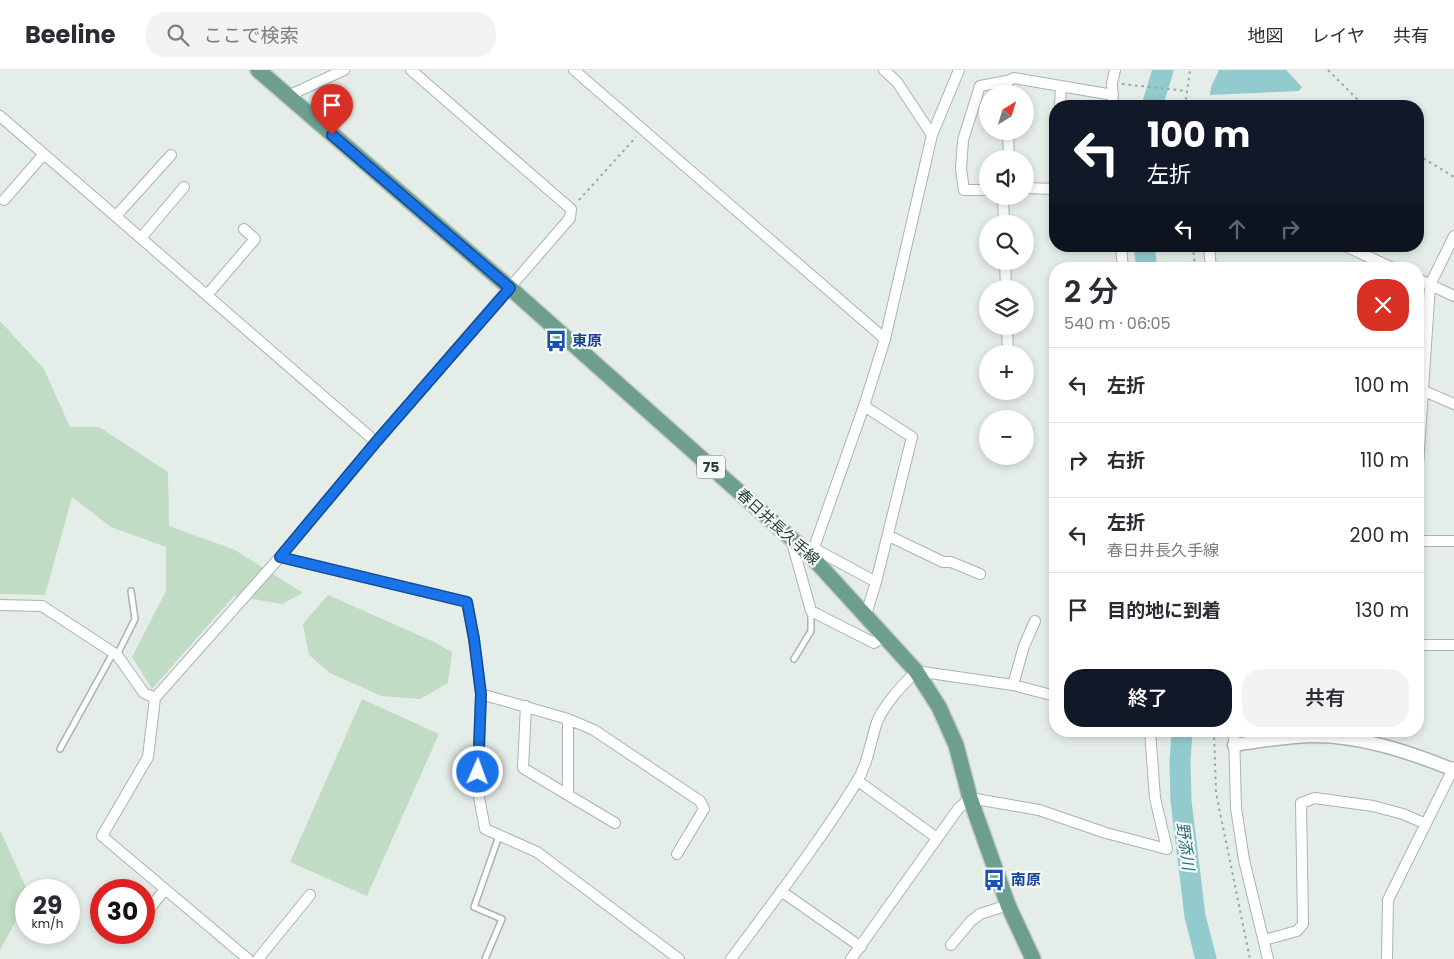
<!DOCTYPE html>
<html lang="ja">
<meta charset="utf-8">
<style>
body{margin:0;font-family:Poppins,"Noto Sans JP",sans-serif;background:#f2f2f3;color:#2b2b33;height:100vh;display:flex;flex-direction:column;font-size:19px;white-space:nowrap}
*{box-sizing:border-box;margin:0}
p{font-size:16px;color:#7c7c81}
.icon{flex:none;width:28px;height:28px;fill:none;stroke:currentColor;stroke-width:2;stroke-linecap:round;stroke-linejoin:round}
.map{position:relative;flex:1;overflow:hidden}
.drawer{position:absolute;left:1049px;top:192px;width:375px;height:475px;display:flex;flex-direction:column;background:#fff;border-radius:20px;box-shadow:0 2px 8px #0003}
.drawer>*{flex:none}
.hud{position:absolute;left:1049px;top:30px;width:375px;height:152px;border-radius:20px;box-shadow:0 2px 8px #0003;background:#111827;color:#fff;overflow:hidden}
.needle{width:32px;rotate:38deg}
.fabs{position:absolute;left:979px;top:15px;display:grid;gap:10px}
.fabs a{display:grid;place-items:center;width:55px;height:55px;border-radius:50%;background:#fff;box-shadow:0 2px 8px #0003;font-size:25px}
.speed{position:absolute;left:15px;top:809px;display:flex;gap:10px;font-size:25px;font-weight:700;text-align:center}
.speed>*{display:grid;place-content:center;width:65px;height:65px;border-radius:50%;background:#fff;box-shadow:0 2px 8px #0003;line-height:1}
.speed small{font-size:12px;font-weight:400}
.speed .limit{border:8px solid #d22;background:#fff;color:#111}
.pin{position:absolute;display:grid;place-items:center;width:42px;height:42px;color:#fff;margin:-51px -21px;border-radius:50% 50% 50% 0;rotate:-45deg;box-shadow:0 0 5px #0007}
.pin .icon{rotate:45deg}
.me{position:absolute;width:55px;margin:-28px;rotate:2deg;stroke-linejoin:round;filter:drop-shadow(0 0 4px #0008)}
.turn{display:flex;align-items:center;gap:18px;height:105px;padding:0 15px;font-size:22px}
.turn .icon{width:65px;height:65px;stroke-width:2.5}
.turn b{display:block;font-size:35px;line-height:42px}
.lanes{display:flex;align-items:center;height:48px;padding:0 15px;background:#0003;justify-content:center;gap:25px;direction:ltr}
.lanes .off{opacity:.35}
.round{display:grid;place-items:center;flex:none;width:52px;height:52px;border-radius:20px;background:#f2f2f3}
.overview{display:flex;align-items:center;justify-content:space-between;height:85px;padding:0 15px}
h1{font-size:30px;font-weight:600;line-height:38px}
.cta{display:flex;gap:10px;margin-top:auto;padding:10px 15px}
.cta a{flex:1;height:58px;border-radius:20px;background:#111827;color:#fff;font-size:20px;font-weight:600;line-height:58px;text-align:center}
.cta a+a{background:#f2f2f3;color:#2b2b33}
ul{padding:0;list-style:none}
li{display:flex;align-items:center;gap:15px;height:75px;padding:0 15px;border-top:1px solid #e1e1e2}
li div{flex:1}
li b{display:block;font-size:19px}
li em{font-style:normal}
header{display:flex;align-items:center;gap:30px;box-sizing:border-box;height:70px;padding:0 25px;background:#fff;border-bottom:1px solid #e1e1e2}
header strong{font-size:24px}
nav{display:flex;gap:28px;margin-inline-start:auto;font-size:18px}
.search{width:350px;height:45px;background:#f2f2f3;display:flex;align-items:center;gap:12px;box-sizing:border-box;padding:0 18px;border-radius:20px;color:#7c7c81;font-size:19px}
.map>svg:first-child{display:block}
</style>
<header>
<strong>Beeline</strong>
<div class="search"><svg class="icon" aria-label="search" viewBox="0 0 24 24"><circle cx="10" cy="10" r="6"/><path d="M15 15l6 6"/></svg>ここで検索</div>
<nav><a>地図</a><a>レイヤ</a><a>共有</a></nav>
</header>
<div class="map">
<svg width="1454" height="889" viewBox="0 0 1454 889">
<rect width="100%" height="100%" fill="#e5ede9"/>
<path fill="#c0dcc4" d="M0 251 44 299 70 357H99L168 402 169 456 235 480 303 523 282 534 234 526 152 619 132 587 166 521V477L111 457 72 427 45 525 0 524Z
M328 525 432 571 452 582 448 613 420 629 381 626 330 603 309 585 303 554Z
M362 629 439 664 367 826 290 792Z
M0 760 27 820 26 832 0 880Z"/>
<path fill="#92cacd" d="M1219 0H1286L1302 17 1299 21 1210 25 1211 17Z"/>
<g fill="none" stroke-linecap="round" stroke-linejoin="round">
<path stroke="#92cacd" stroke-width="21" d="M1152 36 1163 0
M1144 176 1147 199
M1182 661 1180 692 1181 731 1195 846 1206 889"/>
<g stroke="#a8b5af" stroke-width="8">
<path id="service" d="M117 585 135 549 131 521
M794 589 811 561V542
M60 679 113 583
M485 889 502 849 474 837 499 766"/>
</g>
<g stroke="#a8b5af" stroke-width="12">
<path id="minor" d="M574 0 885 269
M884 0 897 12 932 65
M1007 11V24
M288 26 344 0
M1060 36 1061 16
M1113 36 1112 13 1115 0
M0 46 376 372
M1008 61 1009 89
M1025 118 1055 119
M988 120H964L961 99 963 70 980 16 1007 11 1014 8 1113 25
M1003 126 1004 154
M4 130 44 84
M116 146 171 85
M141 168 184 117
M1121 176 1123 199
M1209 176 1211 199
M1345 176 1395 199
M1005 191 1006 219
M1418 209 1454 226
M207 225 255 169 244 159
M1007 256 1008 284
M1424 321 1454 334
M1418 395 1430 215 1454 166
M889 466 943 492H951L980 504
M791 469 811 541 874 573 884 566
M1418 471H1454
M815 479 876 512 912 367 864 336
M811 486 864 336 885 269 932 65 959 0
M280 487 467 532 474 569 481 624 478 722 485 759 537 782 679 889
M0 535 42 536 117 585 144 623 155 628
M864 545 868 538 876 512
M1418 575H1454
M1013 615 1024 576 1035 551
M481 624 568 649 594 660 700 731 704 739 677 784
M526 636 523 698 568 725V649
M1234 661 1236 738 1244 790 1268 889
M858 711 937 768
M568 725 615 753
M781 821 861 877
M144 846 165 819
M1264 870 1297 861 1303 854 1301 733 1315 728 1373 736 1403 744 1426 754
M951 875 971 851 980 844 1008 835
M248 889 102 766 148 687 155 628 280 487 376 372 570 148 571 139 411 0
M258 889 310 825
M731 889C774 831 818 774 856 713 868 694 870 673 877 652 885 633 902 616 916 601L1013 615 1055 626
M851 889 958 739 970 728 1039 740 1106 763 1167 779 1155 728 1150 661
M1387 889 1388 830 1454 697"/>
</g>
<g stroke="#a8b5af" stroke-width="15">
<path id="tertiary" d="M1234 675C1259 671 1285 667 1310 666 1360 665 1409 682 1454 700"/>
</g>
<g stroke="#c2c9c6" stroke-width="18">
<path id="primary" d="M258 0 510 218 811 486 916 601 939 637 956 675 970 728 1008 835 1033 889"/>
</g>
<path stroke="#88ae9e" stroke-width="2" stroke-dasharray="2.5 4" stroke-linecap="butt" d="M1328 0 1364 36
M1122 14 1187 21
M1185 36 1190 0
M1418 85 1454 107
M579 130 636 67
M1193 176 1195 199
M1214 661 1216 723 1250 889"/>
<use href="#service" stroke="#fff" stroke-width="5"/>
<use href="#minor" stroke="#fff" stroke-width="10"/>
<use href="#tertiary" stroke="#fff" stroke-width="12"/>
<use href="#primary" stroke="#6d9f8c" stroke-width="15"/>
</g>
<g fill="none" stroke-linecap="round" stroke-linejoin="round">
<g stroke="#114b97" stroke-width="12">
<path id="route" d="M332 65 510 218 376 372 280 487 467 532 474 569 481 624 478 702"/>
</g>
<use href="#route" stroke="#1a73e8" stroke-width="9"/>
</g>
<defs>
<g id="bus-bare" transform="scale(1.725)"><path d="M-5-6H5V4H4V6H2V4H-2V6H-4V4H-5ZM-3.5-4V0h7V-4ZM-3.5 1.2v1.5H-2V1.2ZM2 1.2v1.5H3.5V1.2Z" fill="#1a4fb4" stroke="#f5faf7" stroke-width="2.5" paint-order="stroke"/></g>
</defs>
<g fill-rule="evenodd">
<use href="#bus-bare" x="556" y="271"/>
<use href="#bus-bare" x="994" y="810"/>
</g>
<g text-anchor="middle" stroke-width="4.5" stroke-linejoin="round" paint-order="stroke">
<rect fill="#f5faf7" stroke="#64766e" stroke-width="1" x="697" y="385.5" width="28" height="23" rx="4"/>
<g font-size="14" font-weight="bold" fill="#263e34">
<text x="711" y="402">75</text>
</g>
<g font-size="15" font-weight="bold" fill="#164399" stroke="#f5faf7" text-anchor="start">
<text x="572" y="276">東原</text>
<text x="1011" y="815">南原</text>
</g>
<g font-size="15" fill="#263e34" stroke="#f5faf7">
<text transform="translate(778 457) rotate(42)" y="5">春日井長久手線</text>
</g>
<g font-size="16" font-style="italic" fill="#247075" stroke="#f5faf7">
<text transform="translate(1186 776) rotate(83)" y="6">野添川</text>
</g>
</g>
</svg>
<div class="fabs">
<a><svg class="needle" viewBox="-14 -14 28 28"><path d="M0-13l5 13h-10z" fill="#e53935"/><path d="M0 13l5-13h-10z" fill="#7c7c81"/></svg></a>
<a><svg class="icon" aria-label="sound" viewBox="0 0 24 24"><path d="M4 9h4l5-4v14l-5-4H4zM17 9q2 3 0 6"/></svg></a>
<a><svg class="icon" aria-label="search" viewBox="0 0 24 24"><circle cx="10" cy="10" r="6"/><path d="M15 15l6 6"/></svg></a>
<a><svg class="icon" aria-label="layers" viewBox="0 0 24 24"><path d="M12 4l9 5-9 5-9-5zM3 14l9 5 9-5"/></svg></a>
<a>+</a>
<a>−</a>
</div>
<div class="speed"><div>29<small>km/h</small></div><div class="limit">30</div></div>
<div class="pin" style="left:332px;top:65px;background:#d93025"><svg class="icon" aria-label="arrive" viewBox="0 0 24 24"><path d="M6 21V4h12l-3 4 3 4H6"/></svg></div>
<svg class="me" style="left:478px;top:702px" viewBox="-20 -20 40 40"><circle r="17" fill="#1a73e8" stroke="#fff" stroke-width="3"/><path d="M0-11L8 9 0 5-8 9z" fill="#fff"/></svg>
<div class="hud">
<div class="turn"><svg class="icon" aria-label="left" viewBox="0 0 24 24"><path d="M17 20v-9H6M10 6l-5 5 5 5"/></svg><div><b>100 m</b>左折</div></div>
<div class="lanes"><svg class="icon" aria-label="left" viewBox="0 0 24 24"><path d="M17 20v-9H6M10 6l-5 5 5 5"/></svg><svg class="icon off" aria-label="ahead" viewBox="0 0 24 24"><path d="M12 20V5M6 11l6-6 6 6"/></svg><svg class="icon off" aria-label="right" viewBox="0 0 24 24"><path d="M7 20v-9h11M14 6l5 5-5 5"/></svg></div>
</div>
<section class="drawer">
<div class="overview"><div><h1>2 分</h1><p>540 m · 06:05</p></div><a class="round" style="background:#d93025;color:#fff"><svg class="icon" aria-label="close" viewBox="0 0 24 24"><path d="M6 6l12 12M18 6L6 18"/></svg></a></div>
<ul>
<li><svg class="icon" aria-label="left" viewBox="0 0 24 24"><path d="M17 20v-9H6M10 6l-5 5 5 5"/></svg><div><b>左折</b></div><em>100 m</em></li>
<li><svg class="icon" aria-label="right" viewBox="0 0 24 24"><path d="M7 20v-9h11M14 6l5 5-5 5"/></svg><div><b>右折</b></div><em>110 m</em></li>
<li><svg class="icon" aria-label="left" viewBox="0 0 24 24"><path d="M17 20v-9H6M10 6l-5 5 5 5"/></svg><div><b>左折</b><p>春日井長久手線</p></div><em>200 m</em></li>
<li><svg class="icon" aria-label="arrive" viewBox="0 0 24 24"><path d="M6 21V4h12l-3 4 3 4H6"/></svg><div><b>目的地に到着</b></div><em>130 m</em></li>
</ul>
<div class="cta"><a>終了</a><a>共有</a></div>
</section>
</div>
